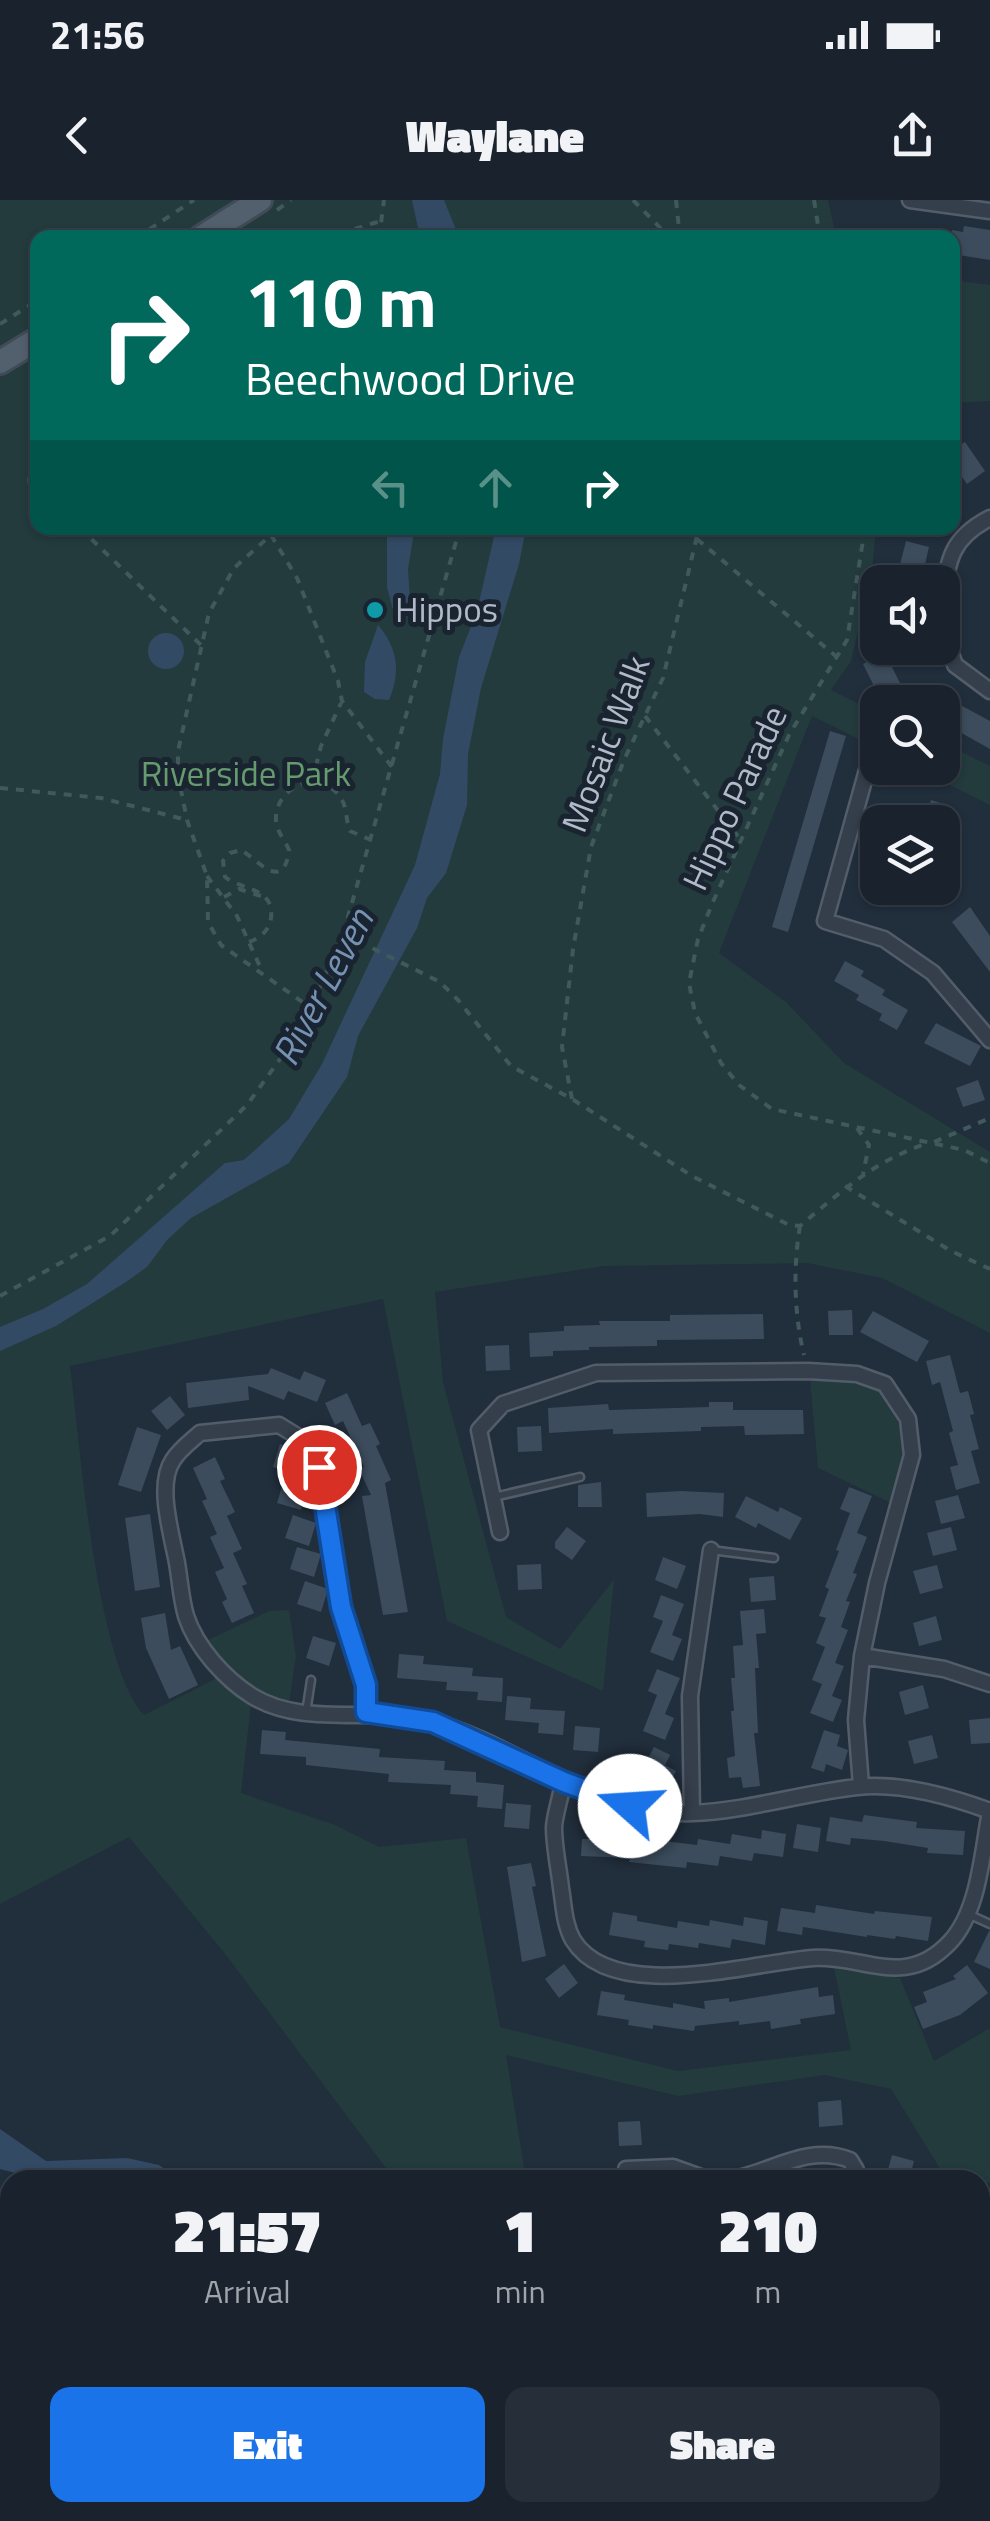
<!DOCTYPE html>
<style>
body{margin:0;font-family:"Titillium Web",sans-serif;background:#262f39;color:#f1f3f6;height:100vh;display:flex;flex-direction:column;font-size:38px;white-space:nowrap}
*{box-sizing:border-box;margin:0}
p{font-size:32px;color:#9fa4aa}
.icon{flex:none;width:55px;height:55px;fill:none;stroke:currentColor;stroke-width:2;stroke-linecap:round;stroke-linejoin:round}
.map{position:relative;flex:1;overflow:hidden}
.drawer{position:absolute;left:0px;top:1970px;width:990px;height:352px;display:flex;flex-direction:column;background:#19222d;border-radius:30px 30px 0 0;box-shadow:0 2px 8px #0004,0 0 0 2px #373f49}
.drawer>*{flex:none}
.hud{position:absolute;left:30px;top:30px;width:930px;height:305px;border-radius:20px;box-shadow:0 2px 8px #0004,0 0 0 2px #373f49;background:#00695c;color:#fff;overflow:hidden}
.controls{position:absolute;left:860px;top:365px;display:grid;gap:20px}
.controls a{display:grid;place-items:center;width:100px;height:100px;border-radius:20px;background:#19222d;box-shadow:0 2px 8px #0004,0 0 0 2px #373f49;font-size:50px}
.pin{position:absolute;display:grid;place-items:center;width:85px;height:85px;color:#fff;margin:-42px;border:5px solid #fff;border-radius:50%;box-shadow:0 2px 10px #0007}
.me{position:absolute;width:110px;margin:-55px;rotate:289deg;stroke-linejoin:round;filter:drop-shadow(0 0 8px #0008)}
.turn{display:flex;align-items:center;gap:35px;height:210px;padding:0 50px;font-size:45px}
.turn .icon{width:130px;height:130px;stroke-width:2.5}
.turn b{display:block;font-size:70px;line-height:85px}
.lanes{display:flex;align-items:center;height:95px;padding:0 50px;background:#0003;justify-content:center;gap:50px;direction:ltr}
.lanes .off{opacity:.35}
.eta{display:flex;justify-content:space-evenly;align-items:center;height:170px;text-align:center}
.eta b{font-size:60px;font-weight:800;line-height:70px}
.button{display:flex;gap:20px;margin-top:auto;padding:20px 50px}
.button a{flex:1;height:115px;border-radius:20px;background:#1a73e8;color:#fff;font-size:40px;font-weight:800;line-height:115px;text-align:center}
.button a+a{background:#262f39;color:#f1f3f6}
.status{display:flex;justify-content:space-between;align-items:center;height:70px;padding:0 50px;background:#19222d;direction:ltr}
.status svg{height:28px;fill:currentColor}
header{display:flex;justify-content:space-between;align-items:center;height:130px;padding:0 50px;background:#19222d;font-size:45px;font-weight:800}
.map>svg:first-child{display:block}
</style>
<div class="status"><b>21:56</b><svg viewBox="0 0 49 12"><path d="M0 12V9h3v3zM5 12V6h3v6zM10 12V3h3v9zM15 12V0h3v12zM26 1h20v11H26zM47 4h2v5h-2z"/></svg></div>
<header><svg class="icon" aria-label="back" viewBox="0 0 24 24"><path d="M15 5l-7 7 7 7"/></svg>Waylane<svg class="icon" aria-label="share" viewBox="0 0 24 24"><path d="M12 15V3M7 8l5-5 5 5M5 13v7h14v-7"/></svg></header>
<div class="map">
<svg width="990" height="2321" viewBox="0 0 990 2321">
<rect width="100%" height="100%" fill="#212e3c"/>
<path fill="#233b3d" d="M0 0H828L836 37 38 38V328H876L872 372 851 461 831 490 877 513V548L812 516 719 753 786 802 844 863 990 952V1133L882 1078 807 1063 604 1066 435 1092 443 1182 506 1417 560 1449 614 1379 603 1491 447 1421 383 1099 70 1166C80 1243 96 1463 144 1515L217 1478 251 1505 241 1593 335 1625 379 1647 466 1638 500 1827 678 1871 851 1850 834 1768 900 1778 934 1861 990 1828V1982L980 1985V1980H947L891 1889 825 1875 678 1896 506 1855 526 1980H395L226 1755 129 1637 0 1704Z
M953 80 990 85V201L953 203Z
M943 543 990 566V605L916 568H942Z
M810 1180 854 1183 880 1192 901 1227 904 1256 891 1303 818 1268Z
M289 1410 296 1456 289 1504C252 1490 228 1474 208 1440L269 1411Z
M477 2313 525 2312V2313L524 2321H484Z"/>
<path fill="#334a65" d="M412 0H444L459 37H420Z
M387 328H413L414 332 408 369 410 401 393 410 387 387Z
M496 328H526L519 364 481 488 468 554 467 605 446 673 427 698 417 728 358 836 347 877 289 963 191 1018 167 1040 147 1067 126 1082 56 1126 0 1151V1127L43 1109 87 1084 225 963 244 960 289 919 322 864 415 665 440 574 443 539 459 457 477 411Z
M378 425C398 448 401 473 389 500L375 499 364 492 365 462Z
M148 451a18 18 0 1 1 36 0a18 18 0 1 1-36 0Z
M0 1929 46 1961 127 1958 159 1965 181 1980H43L0 1969Z"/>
<path fill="#3c4c5c" d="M964 26 990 30V60L952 54V30L963 32Z
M965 242 985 271 967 284 952 263V250Z
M906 341 929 347 921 382 897 376Z
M885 453 901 485 879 496 863 464Z
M942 495 990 521V549L942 522Z
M830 531 846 536 788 732 772 727Z
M931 600 947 605 942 622H924Z
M906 688H924L918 706 901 701Z
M970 707 990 736V772L952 722Z
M845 761 864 771 861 776 885 790 882 795 908 810 897 830 879 820 882 814 856 800 859 795 834 781Z
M936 823 981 846 970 866 924 843Z
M978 880 985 900 963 907 956 888Z
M852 1110 853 1135H829L828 1111Z
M873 1111 929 1141 917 1162 860 1132Z
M763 1114 764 1139 657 1140V1146L589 1147V1150L553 1151V1156L530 1157 529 1133 564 1131V1126L600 1125 599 1121H670V1115Z
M509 1145 510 1170 486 1171 485 1146Z
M950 1155 960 1193 968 1191 974 1214 970 1215 979 1249 971 1251 980 1283 956 1290 950 1267 958 1265 949 1233 953 1231 940 1182 932 1185 926 1161Z
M271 1168 300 1180 304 1171 326 1180 317 1202 288 1191 284 1200 248 1186 249 1200 188 1208 186 1183 268 1174Z
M347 1193 362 1226 370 1223 380 1244 376 1246 391 1280 385 1283 408 1412 383 1415 362 1296 371 1295 359 1269 364 1267 343 1221 335 1225 325 1203Z
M170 1196 185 1215 167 1230 151 1211Z
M709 1202H733V1210H803L804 1234 745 1235 744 1226 701 1227V1231L613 1234V1229L549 1233 548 1208 608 1204 609 1210 709 1207Z
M541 1226 542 1251 518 1252 517 1227Z
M137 1227 161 1235 141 1292 118 1285Z
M280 1244 303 1253 297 1274 273 1267Z
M215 1257 225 1279 220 1281 235 1312 227 1316 242 1349 233 1353 247 1384 242 1386 254 1413 232 1423 222 1402 227 1399 215 1372 224 1368 210 1337 217 1334 202 1301 207 1299 193 1268Z
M284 1280 308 1287 301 1310 277 1303Z
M601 1282 602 1307H578V1285Z
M849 1287 872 1296 857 1333 867 1337 853 1373 857 1374 846 1401 850 1402 841 1427 848 1430 835 1463 844 1466 832 1496 842 1500 833 1522 810 1513 822 1484 812 1480 825 1447 816 1443 826 1418 819 1416 829 1389 825 1387 839 1351 836 1350 850 1313 840 1309Z
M681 1291 724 1293 723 1317 700 1314 647 1317 646 1293Z
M958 1295 965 1318 941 1324 935 1301Z
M746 1296 778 1312 780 1307 802 1318 790 1340 758 1323 756 1328 735 1317Z
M150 1314 160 1387 135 1391 125 1318Z
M293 1315 316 1323 309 1346 285 1338Z
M567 1327 586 1341 572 1360 555 1348V1342Z
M951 1327 957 1350 933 1356 927 1333Z
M297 1347 321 1354 314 1377 290 1369Z
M663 1357 686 1366 677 1389 655 1380Z
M541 1364 542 1389 518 1390 517 1365Z
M937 1365 943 1388 920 1394 913 1371Z
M774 1376 776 1400 751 1402 749 1378Z
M305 1381 328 1389 321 1412 297 1404Z
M661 1395 684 1404 672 1435 682 1439 673 1461 650 1452 663 1421 653 1417Z
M764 1409 766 1433 756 1434 759 1468H755L758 1533H754L760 1586 743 1588 741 1577 729 1578 727 1558 735 1556 731 1511H734L731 1478H735L733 1446 743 1445 740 1411Z
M165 1413 171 1450 180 1446 198 1485 169 1499 146 1448 141 1418Z
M936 1416 942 1440 919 1446 913 1423Z
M313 1436 336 1443 329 1466 306 1458Z
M399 1454 424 1456 423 1464 473 1468 472 1476 503 1478 502 1502 477 1500 478 1492 446 1490 447 1482 397 1478Z
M657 1469 680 1478 665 1514 674 1518 665 1540 643 1531 657 1495 648 1491Z
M923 1485 929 1508 905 1515 899 1492Z
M507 1496 531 1498 530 1509 565 1511 563 1535 538 1533 539 1523 505 1520Z
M990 1518V1543L971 1544 969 1520Z
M575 1526 600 1528 598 1552 573 1550Z
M262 1530 286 1532 285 1540 380 1549 379 1557 445 1561 444 1570 476 1572V1582L504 1585 502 1609 477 1607 478 1596 450 1594 451 1585 388 1582 389 1574 306 1565V1557L260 1554Z
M824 1530 840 1535 837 1546 848 1550 842 1570 826 1564 824 1572 811 1568Z
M932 1535 938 1558 914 1564 908 1541Z
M654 1547 670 1555 665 1565 676 1571 666 1589 652 1582 648 1590 635 1583Z
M506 1603 531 1605 529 1629 504 1627Z
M864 1615 917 1622 916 1628 965 1631 963 1655 927 1653 928 1648 884 1641 851 1638 850 1645 826 1641 830 1617 862 1622Z
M797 1624 821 1628 818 1652 793 1648Z
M594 1627H615L614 1635 697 1645 698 1639 730 1644 732 1634 761 1639 762 1630 786 1634 783 1657 754 1653 752 1661 720 1656 718 1666 687 1662 686 1668 629 1662 630 1658 581 1656 582 1639H593Z
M531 1663 536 1686 532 1687 546 1756 522 1762 507 1667Z
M816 1705 874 1714 875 1711 932 1717 928 1741 896 1736 895 1739 867 1735V1737L803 1727 802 1735 777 1731 781 1708 815 1713Z
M613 1712 637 1716V1721L677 1728 678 1721 709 1726 710 1720 743 1726 744 1717 768 1721 765 1745 732 1739 730 1748 699 1743 698 1748 669 1744 668 1750 644 1747 645 1741 609 1735Z
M989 1731H990V1769L974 1762Z
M564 1764 578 1783 559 1798 545 1779Z
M967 1765 988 1793 960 1815 923 1829 914 1807 927 1802 923 1792 956 1779 953 1776Z
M818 1787 819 1797 833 1795 835 1814 800 1819 801 1824 771 1829 770 1821 739 1825V1821L695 1826 694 1831 653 1825V1829L628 1825 629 1820 597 1815 601 1791 625 1795 624 1800 673 1808V1803L705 1809 704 1801 729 1798V1802Z
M841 1900 843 1925 819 1927 818 1902Z
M640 1921 642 1945 619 1946 618 1922Z
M892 1955 914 1961 909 1980H885Z"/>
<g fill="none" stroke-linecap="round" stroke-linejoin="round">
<g stroke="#535d6a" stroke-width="11">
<path id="lane" d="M494 1297 580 1277
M711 1350 774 1358
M306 1513 311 1480
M968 1714 990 1724"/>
</g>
<g stroke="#535d6a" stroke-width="19">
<path id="street" d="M910 0 990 11
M942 412C948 367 945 341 990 318
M942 427 955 465 990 491
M867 570 825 721 884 739 933 773 990 840
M500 1332 479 1230 503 1204 596 1173 808 1171 857 1174 885 1184 908 1219 912 1255 877 1383 862 1456 856 1520 861 1586
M862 1456 944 1469 990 1484
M366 1513 367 1485 341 1407 325 1289 313 1246 279 1225 200 1233C191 1241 179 1250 173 1260 156 1285 172 1335 177 1363 180 1380 181 1399 186 1416 196 1447 225 1479 252 1496 304 1528 373 1506 430 1521 520 1545 594 1617 692 1613 747 1611 802 1593 857 1587 900 1582 949 1596 990 1611
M563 1582C561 1597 555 1613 554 1627 554 1647 559 1669 561 1688 564 1706 564 1724 573 1740 613 1805 754 1762 813 1758 865 1755 905 1790 950 1742 979 1711 982 1653 990 1612
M692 1613 690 1496 711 1350
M626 1969 673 1967 709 1980H721
M728 1980C770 1974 806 1943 850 1960L856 1970 854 1980
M0 2076 10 2079
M980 2147 990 2149
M0 2250 10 2252
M96 2312 98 2321
M767 2321 769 2312
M925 2321 928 2312"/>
</g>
<g stroke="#535d6a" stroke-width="25">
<path id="secondary" d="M980 2264 990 2223
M967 2321 969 2312"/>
</g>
<g stroke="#414b58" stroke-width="28">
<path id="primary" d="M200 38 260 0
M0 162 38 139"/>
</g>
<path stroke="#40595b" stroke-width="4" stroke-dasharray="8 8" stroke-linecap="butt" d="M633 0 670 38
M676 0 680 38
M814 0 820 38
M277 10 291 0
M136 38 194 0
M324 38 381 21
M379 38 384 0
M0 124 38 100
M38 265C23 275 30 289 38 301
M80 328 203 447
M267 328 271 335 234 368 209 413 178 551V575L187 620 207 676 208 722 221 745 311 808
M865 328 847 440 789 535 712 704 698 739 689 783 695 813 721 863 739 885 772 909 964 950 990 963
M271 335 297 378 338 481 342 501 392 567
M697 339 838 458
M645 516 740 639
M312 582 321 546 341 503
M0 588 101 598 187 620
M207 676 237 716 262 771
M224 697 239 689 264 697
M344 734 440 782 458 800 511 866 572 899 692 976 789 1025 800 1026C840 992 875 961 925 944
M249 742C260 738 269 731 271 718 275 688 242 690 225 677L223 661 230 653 241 650C255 657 284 695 289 650 285 640 277 632 276 621 274 588 316 569 338 594 348 605 345 619 350 631L371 640
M572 899 562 847 573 749 591 647 624 560 663 478 699 328
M857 928 869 945 863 974
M934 942 990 918
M845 986 951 1051 990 1069
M800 1026C793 1067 794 1114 804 1155
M0 1096 110 1036 247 905 285 852 311 808 343 734 460 328"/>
<use href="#lane" stroke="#353f4c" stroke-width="6"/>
<use href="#street" stroke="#353f4c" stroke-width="14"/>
<use href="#secondary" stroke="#424f60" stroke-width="20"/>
<use href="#primary" stroke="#525f6d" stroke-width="22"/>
</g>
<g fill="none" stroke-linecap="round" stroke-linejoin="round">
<g stroke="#114b97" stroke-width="25">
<path id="route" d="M319 1267 341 1407 366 1485V1512L433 1522 564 1582 630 1606"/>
</g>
<use href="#route" stroke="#1a73e8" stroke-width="18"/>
</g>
<circle fill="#0f9aa8" stroke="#1a2431" stroke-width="4" cx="375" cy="410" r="10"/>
<g text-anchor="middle" stroke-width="10" stroke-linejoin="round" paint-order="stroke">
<g font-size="35" fill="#b0bac8" stroke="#1a2431" text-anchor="start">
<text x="395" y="422">Hippos</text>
</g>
<g font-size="35" fill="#b0bac8" stroke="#1a2431">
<text transform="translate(606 544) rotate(-69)" y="12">Mosaic Walk</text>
<text transform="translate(735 598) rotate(-65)" y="12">Hippo Parade</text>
</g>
<g font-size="35" fill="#659b6f" stroke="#1a2431">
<text x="246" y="586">Riverside Park</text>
</g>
<g font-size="38" font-style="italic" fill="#7592b2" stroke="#1a2431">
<text transform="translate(323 787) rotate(-62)" y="13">River Leven</text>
</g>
</g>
</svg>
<div class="controls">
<a><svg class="icon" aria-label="sound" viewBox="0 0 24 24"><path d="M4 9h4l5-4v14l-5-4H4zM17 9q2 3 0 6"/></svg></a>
<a><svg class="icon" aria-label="search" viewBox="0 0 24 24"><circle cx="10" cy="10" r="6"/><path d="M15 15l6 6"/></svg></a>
<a><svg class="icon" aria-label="layers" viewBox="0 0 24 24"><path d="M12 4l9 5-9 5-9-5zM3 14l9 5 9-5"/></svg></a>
</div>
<div class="pin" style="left:319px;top:1267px;background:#d93025"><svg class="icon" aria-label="arrive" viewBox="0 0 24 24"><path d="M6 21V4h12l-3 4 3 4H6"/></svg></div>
<svg class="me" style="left:630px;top:1606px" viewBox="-20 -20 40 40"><circle r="19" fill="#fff"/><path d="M0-13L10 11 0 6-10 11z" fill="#1a73e8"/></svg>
<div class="hud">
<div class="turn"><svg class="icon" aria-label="right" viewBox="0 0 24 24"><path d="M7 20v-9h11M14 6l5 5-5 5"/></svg><div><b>110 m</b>Beechwood Drive</div></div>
<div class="lanes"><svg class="icon off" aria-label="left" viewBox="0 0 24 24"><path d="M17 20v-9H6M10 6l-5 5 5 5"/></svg><svg class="icon off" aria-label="ahead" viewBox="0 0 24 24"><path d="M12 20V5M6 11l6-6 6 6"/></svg><svg class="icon" aria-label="right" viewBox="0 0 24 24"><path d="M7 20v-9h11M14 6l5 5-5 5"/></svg></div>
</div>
<section class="drawer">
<div class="eta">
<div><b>21:57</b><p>Arrival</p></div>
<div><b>1</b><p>min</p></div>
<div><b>210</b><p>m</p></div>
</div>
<div class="button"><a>Exit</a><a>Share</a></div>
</section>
</div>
